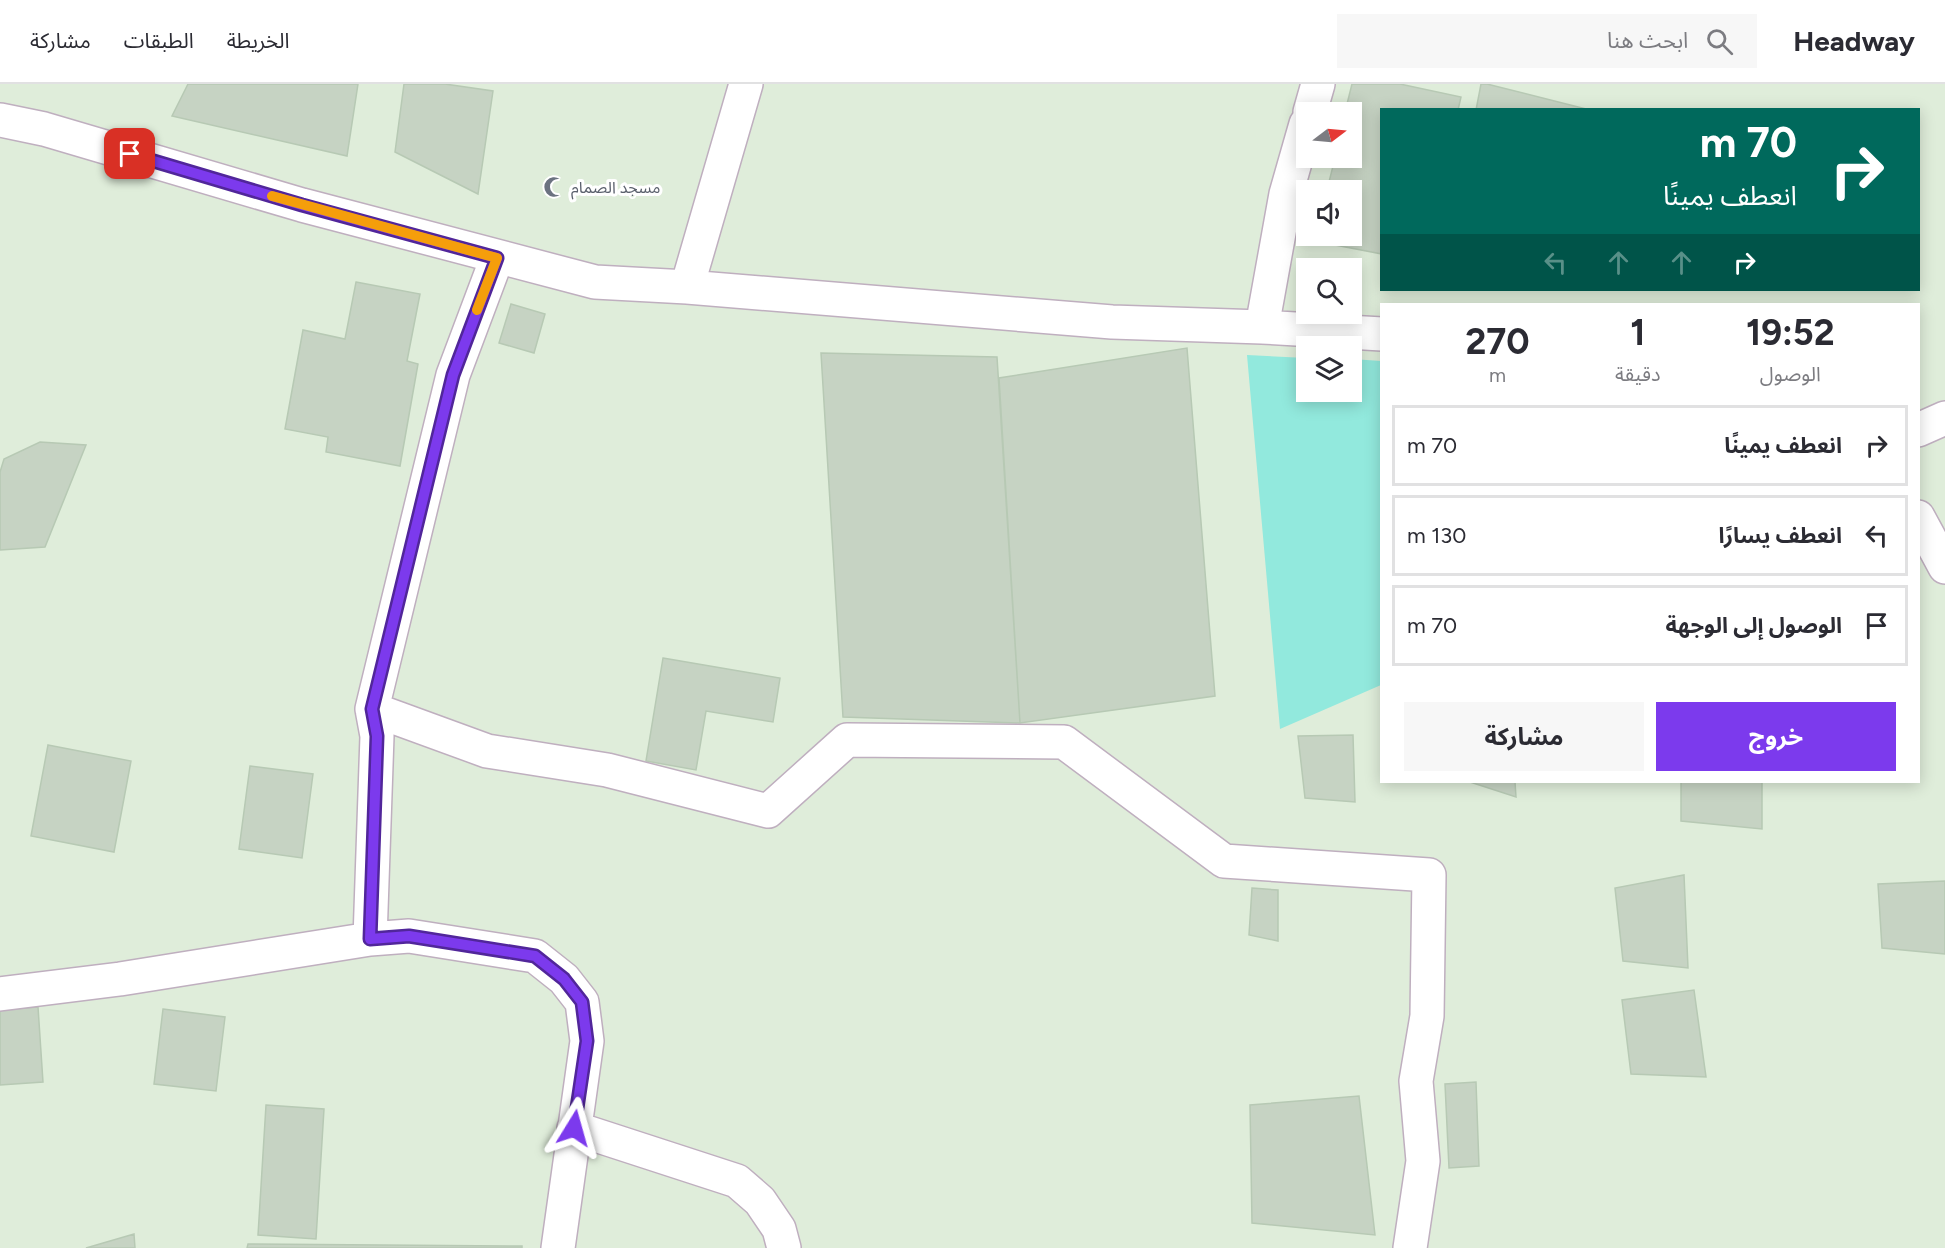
<!DOCTYPE html>
<html lang="ar">
<meta charset="utf-8">
<style>
body{margin:0;font-family:Figtree,"Noto Sans Arabic",sans-serif;background:#f7f7f7;color:#2b2b33;direction:rtl;height:100vh;display:flex;flex-direction:column;font-size:22px;white-space:nowrap}
*{box-sizing:border-box;margin:0}
p{font-size:20px;color:#7c7c81}
.icon{flex:none;width:33px;height:33px;fill:none;stroke:currentColor;stroke-width:2;stroke-linecap:round;stroke-linejoin:round}
.map{position:relative;flex:1;overflow:hidden;direction:ltr}
.sheet{position:absolute;left:1380px;top:219px;width:540px;height:480px;display:flex;flex-direction:column;background:#fff;border-radius:0px;box-shadow:0 3px 15px #0003;direction:rtl}
.sheet>*{flex:none}
.guide{position:absolute;left:1380px;top:24px;width:540px;height:183px;border-radius:0px;box-shadow:0 3px 15px #0003;direction:rtl;background:#00695c;color:#fff;overflow:hidden}
.needle{width:39px;rotate:74deg}
.controls{position:absolute;left:1296px;top:18px;display:grid;gap:12px}
.controls a{display:grid;place-items:center;width:66px;height:66px;border-radius:0px;background:#fff;box-shadow:0 3px 15px #0003;font-size:30px}
.pin{position:absolute;display:grid;place-items:center;width:51px;height:51px;color:#fff;margin:-26px;border-radius:12px;box-shadow:0 3px 9px #0006}
.me{position:absolute;width:66px;margin:-33px;rotate:8deg;stroke-linejoin:round;filter:drop-shadow(0 0 4px #0008)}
.turn{display:flex;align-items:center;gap:21px;height:126px;padding:0 24px;font-size:27px}
.turn .icon{width:78px;height:78px;stroke-width:2.5}
.turn b{display:block;font-size:42px;line-height:51px}
.lanes{display:flex;align-items:center;height:57px;padding:0 24px;background:#0003;justify-content:center;gap:30px;direction:ltr}
.lanes .off{opacity:.35}
.eta{display:flex;justify-content:space-evenly;align-items:center;height:102px;text-align:center}
.eta b{font-size:36px;font-weight:700;line-height:42px}
.button{display:flex;gap:12px;margin-top:auto;padding:12px 24px}
.button a{flex:1;height:69px;border-radius:0px;background:#7c3aed;color:#fff;font-size:24px;font-weight:700;line-height:69px;text-align:center}
.button a+a{background:#f7f7f7;color:#2b2b33}
ul{padding:0;list-style:none}
li{display:flex;align-items:center;gap:18px;height:81px;margin:0 12px 9px;padding:0 12px;border:3px solid #e1e1e2;border-radius:0px}
li div{flex:1}
li b{display:block;font-size:22px}
li em{font-style:normal}
header{display:flex;align-items:center;gap:36px;box-sizing:border-box;height:84px;padding:0 30px;background:#fff;border-bottom:2px solid #e1e1e2}
header strong{font-size:28px}
nav{display:flex;gap:33px;margin-inline-start:auto;font-size:21px}
.search{width:420px;height:54px;background:#f7f7f7;display:flex;align-items:center;gap:15px;box-sizing:border-box;padding:0 21px;border-radius:0px;color:#7c7c81;font-size:22px}
.map>svg:first-child{display:block}
</style>
<header>
<strong>Headway</strong>
<div class="search"><svg class="icon" aria-label="search" viewBox="0 0 24 24"><circle cx="10" cy="10" r="6"/><path d="M15 15l6 6"/></svg>ابحث هنا</div>
<nav><a>الخريطة</a><a>الطبقات</a><a>مشاركة</a></nav>
</header>
<div class="map">
<svg width="1945" height="1164" viewBox="0 0 1945 1164">
<rect width="100%" height="100%" fill="#dfedda"/>
<path fill="#92e9dd" d="M1247 271 1306 274V308H1352V275L1381 277V601L1280 645Z"/>
<path fill="#c6d3c3" stroke="#b7c9b4" stroke-width="1.5" d="M188 0H358L347 72 172 32Z
M404 0H445L493 7 478 110 395 68Z
M1352 0H1400L1461 13 1458 26H1382V170L1314 157 1316 152H1352V106H1327L1335 74H1352V28H1345Z
M1481 0H1487L1590 26H1476Z
M356 198 420 210 407 277 418 280 400 382 326 368 328 353 285 345 303 246 345 255Z
M511 220 545 230 534 269 499 259Z
M1187 264 1215 612 1020 639 999 294Z
M821 269 997 273 1020 639 843 633Z
M40 358 86 361 45 463 0 466V388L4 375Z
M663 574 780 594 773 638 706 627 696 686 646 677Z
M1353 651 1355 718 1305 714 1298 652Z
M48 661 131 677 114 768 31 752Z
M250 682 313 690 302 774 239 765Z
M1470 698H1515L1516 713Z
M1681 698H1762V745L1681 737Z
M1684 791 1688 884 1623 877 1615 804Z
M1945 797V870L1882 864 1878 800Z
M1252 804 1278 806V857L1249 851Z
M1694 906 1706 993 1631 990 1622 916Z
M38 923 43 998 0 1001V926Z
M163 925 225 933 216 1007 154 1000Z
M1476 998 1479 1082 1449 1084 1445 1000Z
M1359 1012 1375 1151 1252 1139 1250 1021Z
M266 1021 324 1025 316 1155 258 1151Z
M134 1150 135 1164H86Z
M248 1160 522 1162V1164H247Z"/>
<g fill="none" stroke-linecap="round" stroke-linejoin="round">
<g stroke="#bfafbf" stroke-width="36">
<path id="minor" d="M1310 28 1318 0
M0 36 44 45 302 121 595 198 687 203 1112 238 1262 243 1382 250
M687 203 746 0
M1262 243 1286 110 1306 40
M1918 346 1945 334
M1918 433 1945 483
M372 625 487 667 607 686 768 727 847 656 1064 658 1224 777 1429 791 1427 932 1416 997 1423 1077 1410 1164
M370 855 377 652 372 625 453 291 497 174
M0 910 120 895 370 855 409 852 535 872 564 895 582 918 587 957 558 1164
M574 1044 737 1097 760 1117 779 1145 784 1164"/>
</g>
<use href="#minor" stroke="#fff" stroke-width="33"/>
</g>
<g fill="none" stroke-linecap="round" stroke-linejoin="round">
<g stroke="#51269a" stroke-width="15">
<path id="route" d="M130 70 302 121 497 174 453 291 372 625 377 652 370 855 409 852 535 872 564 895 582 918 587 957 574 1044"/>
</g>
<use href="#route" stroke="#7c3aed" stroke-width="10"/>
<path stroke="#f59e0b" stroke-width="10" d="M272 112 497 174 477 226"/>
</g>
<defs>
<g id="mosque-bare" transform="scale(1.62)"><path d="M3.5-4.9A6 6 0 1 0 3.5 4.9A5 5 0 1 1 3.5-4.9Z" fill="#6b7280" stroke="#fff" stroke-width="2.5" paint-order="stroke"/></g>
</defs>
<g fill-rule="evenodd">
<use href="#mosque-bare" x="554" y="103"/>
</g>
<g text-anchor="middle" stroke-width="6" stroke-linejoin="round" paint-order="stroke">
<g font-size="16" fill="#5b616d" stroke="#fff" text-anchor="start">
<text x="571" y="109">مسجد الصمام</text>
</g>
</g>
</svg>
<div class="controls">
<a><svg class="needle" viewBox="-14 -14 28 28"><path d="M0-13l5 13h-10z" fill="#e53935"/><path d="M0 13l5-13h-10z" fill="#7c7c81"/></svg></a>
<a><svg class="icon" aria-label="sound" viewBox="0 0 24 24"><path d="M4 9h4l5-4v14l-5-4H4zM17 9q2 3 0 6"/></svg></a>
<a><svg class="icon" aria-label="search" viewBox="0 0 24 24"><circle cx="10" cy="10" r="6"/><path d="M15 15l6 6"/></svg></a>
<a><svg class="icon" aria-label="layers" viewBox="0 0 24 24"><path d="M12 4l9 5-9 5-9-5zM3 14l9 5 9-5"/></svg></a>
</div>
<div class="pin" style="left:130px;top:70px;background:#d93025"><svg class="icon" aria-label="arrive" viewBox="0 0 24 24"><path d="M6 21V4h12l-3 4 3 4H6"/></svg></div>
<svg class="me" style="left:574px;top:1044px" viewBox="-20 -20 40 40"><path d="M0-17L14 15 0 8-14 15z" fill="#7c3aed" stroke="#fff" stroke-width="4"/></svg>
<div class="guide">
<div class="turn"><svg class="icon" aria-label="right" viewBox="0 0 24 24"><path d="M7 20v-9h11M14 6l5 5-5 5"/></svg><div><b>70 m</b>انعطف يمينًا</div></div>
<div class="lanes"><svg class="icon off" aria-label="left" viewBox="0 0 24 24"><path d="M17 20v-9H6M10 6l-5 5 5 5"/></svg><svg class="icon off" aria-label="ahead" viewBox="0 0 24 24"><path d="M12 20V5M6 11l6-6 6 6"/></svg><svg class="icon off" aria-label="ahead" viewBox="0 0 24 24"><path d="M12 20V5M6 11l6-6 6 6"/></svg><svg class="icon" aria-label="right" viewBox="0 0 24 24"><path d="M7 20v-9h11M14 6l5 5-5 5"/></svg></div>
</div>
<section class="sheet">
<div class="eta">
<div><b>19:52</b><p>الوصول</p></div>
<div><b>1</b><p>دقيقة</p></div>
<div><b>270</b><p>m</p></div>
</div>
<ul>
<li><svg class="icon" aria-label="right" viewBox="0 0 24 24"><path d="M7 20v-9h11M14 6l5 5-5 5"/></svg><div><b>انعطف يمينًا</b></div><em>70 m</em></li>
<li><svg class="icon" aria-label="left" viewBox="0 0 24 24"><path d="M17 20v-9H6M10 6l-5 5 5 5"/></svg><div><b>انعطف يسارًا</b></div><em>130 m</em></li>
<li><svg class="icon" aria-label="arrive" viewBox="0 0 24 24"><path d="M6 21V4h12l-3 4 3 4H6"/></svg><div><b>الوصول إلى الوجهة</b></div><em>70 m</em></li>
</ul>
<div class="button"><a>خروج</a><a>مشاركة</a></div>
</section>
</div>
